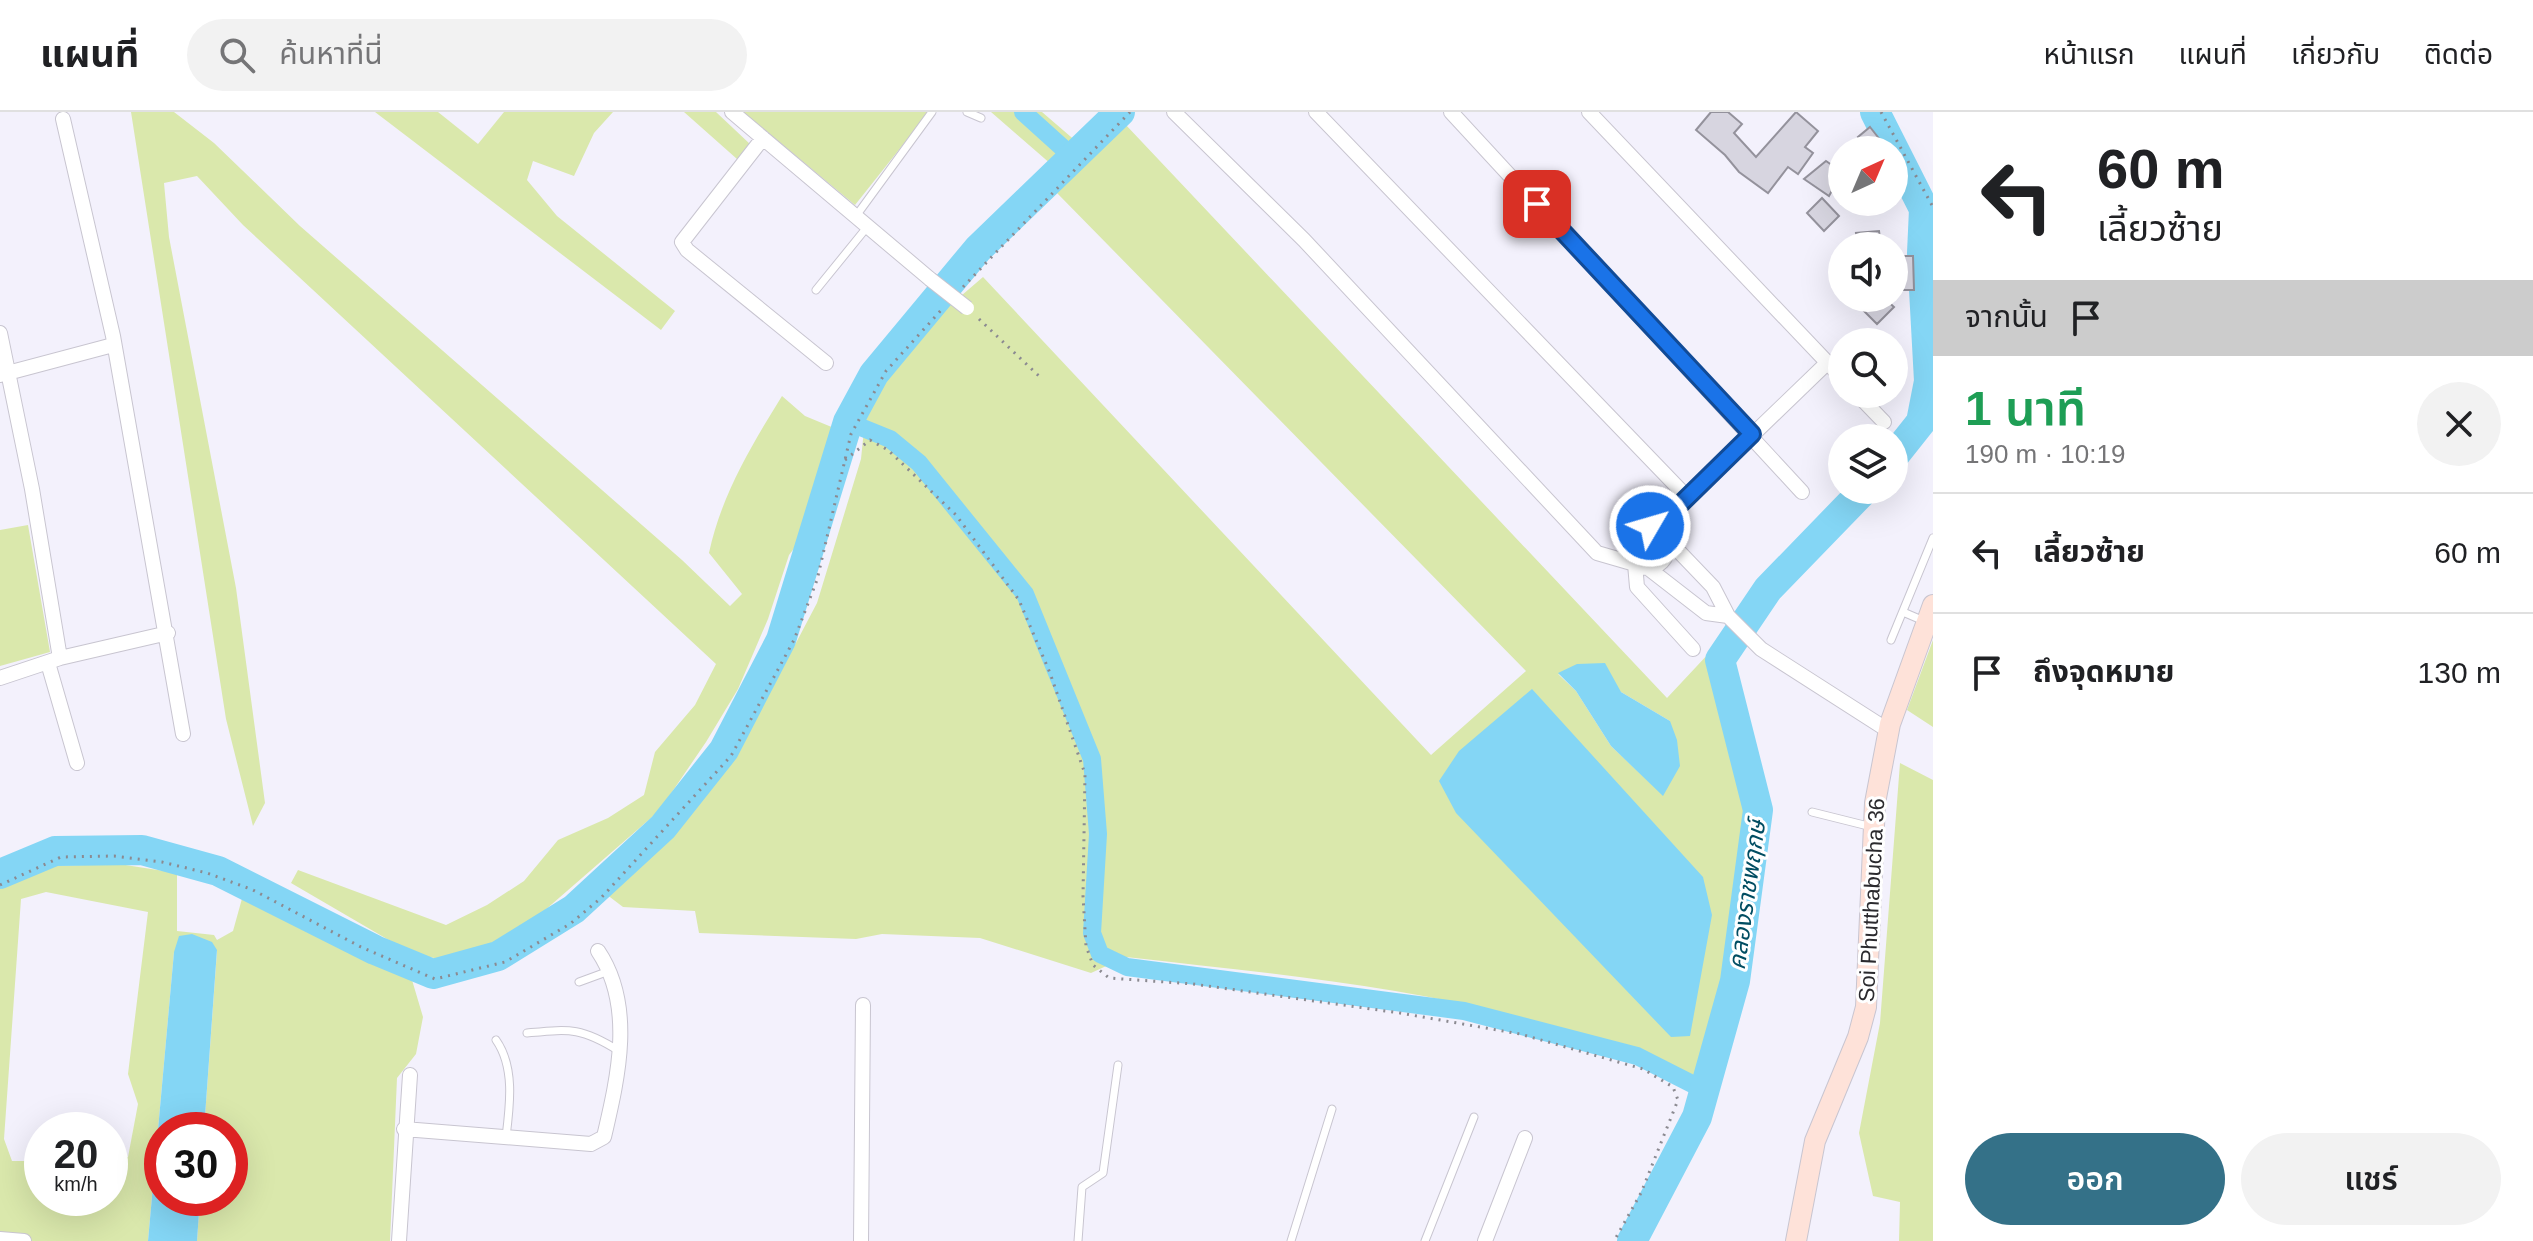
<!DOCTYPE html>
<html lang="th">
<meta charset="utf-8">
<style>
body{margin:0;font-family:Helvetica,"Noto Sans Thai",sans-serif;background:#f2f2f2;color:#202124;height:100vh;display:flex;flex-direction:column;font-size:30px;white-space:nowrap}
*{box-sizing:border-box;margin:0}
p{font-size:26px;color:#757577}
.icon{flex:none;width:44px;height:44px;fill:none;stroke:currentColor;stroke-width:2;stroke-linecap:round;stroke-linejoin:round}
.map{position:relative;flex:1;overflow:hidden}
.details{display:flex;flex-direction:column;background:#fff;width:600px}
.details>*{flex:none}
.top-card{background:#fff;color:#202124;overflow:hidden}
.needle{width:52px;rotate:44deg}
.tools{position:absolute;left:1828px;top:24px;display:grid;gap:16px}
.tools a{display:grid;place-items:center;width:80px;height:80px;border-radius:50%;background:#fff;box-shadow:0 8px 32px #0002;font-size:40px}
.speed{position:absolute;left:24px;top:1000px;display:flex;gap:16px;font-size:40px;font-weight:700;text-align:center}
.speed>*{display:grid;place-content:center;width:104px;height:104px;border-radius:50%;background:#fff;box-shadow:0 8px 32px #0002;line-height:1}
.speed small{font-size:20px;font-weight:400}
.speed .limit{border:12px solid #d22;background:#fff;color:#111}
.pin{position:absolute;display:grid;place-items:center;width:68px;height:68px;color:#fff;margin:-34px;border-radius:16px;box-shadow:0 4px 12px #0006}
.me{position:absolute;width:88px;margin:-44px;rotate:52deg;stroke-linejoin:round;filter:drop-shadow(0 0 6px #0008)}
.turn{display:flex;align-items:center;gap:28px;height:168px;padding:0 32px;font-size:36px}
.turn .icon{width:104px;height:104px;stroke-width:2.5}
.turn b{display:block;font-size:56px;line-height:68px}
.then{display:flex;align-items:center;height:76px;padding:0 32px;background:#0003;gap:16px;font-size:30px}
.round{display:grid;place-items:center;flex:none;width:84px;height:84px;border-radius:42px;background:#f2f2f2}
.headline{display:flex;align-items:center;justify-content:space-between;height:136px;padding:0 32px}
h1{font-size:48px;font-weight:600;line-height:60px;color:#1e9e55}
.primary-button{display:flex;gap:16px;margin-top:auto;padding:16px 32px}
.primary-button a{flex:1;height:92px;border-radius:48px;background:#347188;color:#fff;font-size:32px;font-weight:600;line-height:92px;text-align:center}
.primary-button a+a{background:#f2f2f2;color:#202124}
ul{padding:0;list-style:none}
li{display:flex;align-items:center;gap:24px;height:120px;padding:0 32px;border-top:2px solid #e0e0e0}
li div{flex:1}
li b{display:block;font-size:30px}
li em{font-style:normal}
header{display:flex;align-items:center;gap:48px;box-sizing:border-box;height:112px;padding:0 40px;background:#fff;border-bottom:2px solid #e0e0e0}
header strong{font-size:38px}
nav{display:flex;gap:44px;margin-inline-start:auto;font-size:28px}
.search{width:560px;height:72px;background:#f2f2f2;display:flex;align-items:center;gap:20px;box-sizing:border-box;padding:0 28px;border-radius:44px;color:#757577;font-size:30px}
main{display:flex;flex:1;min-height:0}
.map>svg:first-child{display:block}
</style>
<header>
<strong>แผนที่</strong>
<div class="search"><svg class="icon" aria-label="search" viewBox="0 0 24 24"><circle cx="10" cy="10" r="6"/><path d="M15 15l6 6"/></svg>ค้นหาที่นี่</div>
<nav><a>หน้าแรก</a><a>แผนที่</a><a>เกี่ยวกับ</a><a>ติดต่อ</a></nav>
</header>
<main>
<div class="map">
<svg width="1933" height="1129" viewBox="0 0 1933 1129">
<rect width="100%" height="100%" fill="#f3f1fc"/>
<path fill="#dae8ac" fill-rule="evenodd" d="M131 0H174L214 31 300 114 682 448 730 494 742 482 709 441C721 384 751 334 782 284L805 304 834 316 802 426 789 443 768 507 738 577 706 630 659 699 521 819 448 849 411 841 291 771 298 758 446 813 487 793 524 769 558 728 608 706 644 683 655 640 695 593 716 552 243 113 197 64 164 71 169 125 236 476 265 691 253 714 226 607Z
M375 0H438L478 32 504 0H613L594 21 574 64 533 49 527 68 557 104 675 199 661 218Z
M684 0H716L751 33 737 47Z
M743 0H929L855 93Z
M991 0H1042L1078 31 1052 53Z
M1125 12 1667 586 1725 524C1737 559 1736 595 1738 632 1739 653 1746 673 1746 693 1745 780 1724 886 1702 970 1642 946 1582 921 1518 905 1391 872 1257 860 1126 845L1091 861 980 826 882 822 856 827 699 821 695 799 623 795 602 779 628 764 736 645 817 491 861 347 865 308 893 257 947 196 983 165 1431 643 1526 559 1057 81ZM1558 562 1621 580 1670 609 1663 683 1611 634 1576 579Z
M28 413 50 540 0 554V418Z
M1933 528V615L1907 598Z
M1900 651 1933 668V1129H1899L1900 1090 1873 1084 1859 1021 1880 911Z
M119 752 177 761V819L214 823 217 828 233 819 243 783 412 868 423 905 416 942 397 966 390 1129H197L200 1086H230V1018H204L217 839 174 840 148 1129H0V777L50 754ZM46 780 148 800 128 962 138 992 128 1045 110 1046V1086H42V1049H12L4 1027 21 787Z"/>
<path fill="#84d6f5" d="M1605 551 1621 580 1670 609 1677 628 1680 654 1663 684 1611 634 1576 579 1558 561 1577 552Z
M1532 577 1703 765 1712 803 1690 924 1671 925 1456 701 1439 669 1459 639Z
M192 822 212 830 217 838 204 1018H162V1086H200L197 1129H148L174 840 179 824Z"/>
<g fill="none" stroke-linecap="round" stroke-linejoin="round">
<path stroke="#84d6f5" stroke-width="18" d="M1023 0 1075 47
M848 310 890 327 919 351 1025 482 1092 647 1098 722 1092 821 1100 842 1127 855 1464 899 1637 944 1706 979"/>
<path stroke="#84d6f5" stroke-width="30" d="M1875 0 1924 97 1933 106
M1894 344 1921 310 1929 269 1922 141 1924 97
M0 762 55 739 142 738 218 759 375 838 433 862 498 844 574 797 663 715 724 638 781 528 848 310 874 262 978 137 1120 0
M1632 1129 1697 1005 1735 869 1758 698 1720 548 1768 477 1864 378"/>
</g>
<path fill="#d7d5e0" stroke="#94929c" stroke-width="2" d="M1711 0H1728L1742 12 1734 21 1756 45 1796 0 1818 19 1805 35 1813 41 1798 62 1788 55 1768 81 1739 60 1725 43 1696 18Z
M1870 15 1888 38H1868L1858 25Z
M1826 49 1842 60 1829 84 1804 67Z
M1822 86 1839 104 1824 119 1807 101Z
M1879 119 1881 134H1858L1856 121Z
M1895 144H1913L1914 178H1895Z
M1851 186H1884L1894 195 1877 212Z"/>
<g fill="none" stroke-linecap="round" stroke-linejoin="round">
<g stroke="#c8c5d0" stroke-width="9">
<path id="lane" d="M967 0 981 6
M856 104 932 0
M816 178 868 114
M1903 500 1924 509
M1891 528 1933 426
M1812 700 1872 715
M579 870 609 859
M527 921C570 917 581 915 619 939
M496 928C515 955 510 993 506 1025
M1078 1129 1082 1075 1103 1061 1118 953
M1291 1129 1332 997
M1425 1129 1474 1005"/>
</g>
<g stroke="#c8c5d0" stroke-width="16">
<path id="street" d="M732 0 930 167
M1174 0 1304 128 1597 441 1635 452 1637 475 1693 537
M1316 0 1686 384
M1451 0 1802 380
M1589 0 1842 266
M63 7 113 224 183 622
M763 26 682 130 687 138 826 251
M0 221 32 377 60 546
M0 263 113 233
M1857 282 1884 310
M1626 435a21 21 0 1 1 42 0a21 21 0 1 1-42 0Z
M1657 415 1827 251
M1666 426 1713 475 1728 504 1761 537 1889 619
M1648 456 1706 501 1728 504
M48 551 77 651
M0 566 60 546 168 521
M404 1017 591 1032 604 1025C618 965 635 894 598 839
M0 1127 24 1129
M399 1129 410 963
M861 1129 863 893
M1485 1129 1525 1026"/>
</g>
<g stroke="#c8c5d0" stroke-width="22">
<path id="secondary" d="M1796 1129 1815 1029 1858 925 1866 895 1875 691 1890 612 1933 493"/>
</g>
<path stroke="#8b8a91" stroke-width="3" stroke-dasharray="2 6" stroke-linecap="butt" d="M1881 0 1933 95
M963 175 1130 0
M979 207 1041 266
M845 348 870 328 888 338 956 403 1019 488 1050 561 1085 662 1083 784 1086 834 1093 853 1109 866 1193 872 1400 901 1520 922 1643 957 1673 975 1678 988 1641 1081 1614 1129
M0 773 61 745 114 744 162 750 207 761 253 778 361 835 435 867 505 850 570 812 601 786 731 644 794 528 817 468 851 322 886 259 944 195"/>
<use href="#lane" stroke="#fff" stroke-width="7"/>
<use href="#street" stroke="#fff" stroke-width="14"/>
<use href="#secondary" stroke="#fee2d9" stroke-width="20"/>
<g stroke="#c8c5d0" stroke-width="16" stroke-linecap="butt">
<path id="street-bridge" d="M930 167 967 196"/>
</g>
<use href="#street-bridge" stroke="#fff" stroke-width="14"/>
</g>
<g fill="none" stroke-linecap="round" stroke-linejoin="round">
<g stroke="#114b97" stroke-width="20">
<path id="route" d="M1537 92 1752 322 1657 415 1650 414"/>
</g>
<use href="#route" stroke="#1a73e8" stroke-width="14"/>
</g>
<g text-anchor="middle" stroke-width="6" stroke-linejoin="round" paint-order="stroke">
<g font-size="22" fill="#2b2a2e" stroke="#fff">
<text transform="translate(1871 788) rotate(-87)" y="8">Soi Phutthabucha 36</text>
</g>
<g font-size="24" font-style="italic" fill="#014d62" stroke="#fff">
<text transform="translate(1747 783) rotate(-82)" y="8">คลองราชพฤกษ์</text>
</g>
</g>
</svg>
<div class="tools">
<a><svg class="needle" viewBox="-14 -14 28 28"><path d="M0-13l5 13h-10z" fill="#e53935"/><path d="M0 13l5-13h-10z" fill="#757577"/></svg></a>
<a><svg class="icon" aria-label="sound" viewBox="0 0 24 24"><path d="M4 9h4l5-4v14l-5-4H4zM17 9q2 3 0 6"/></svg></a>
<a><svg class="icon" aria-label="search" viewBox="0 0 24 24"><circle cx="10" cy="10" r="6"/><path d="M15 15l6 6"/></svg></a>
<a><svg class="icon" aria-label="layers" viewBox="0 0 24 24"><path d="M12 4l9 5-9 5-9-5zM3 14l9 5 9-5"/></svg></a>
</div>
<div class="speed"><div>20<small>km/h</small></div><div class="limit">30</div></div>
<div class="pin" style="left:1537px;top:92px;background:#d93025"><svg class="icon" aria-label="arrive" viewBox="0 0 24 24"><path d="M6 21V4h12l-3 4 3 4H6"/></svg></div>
<svg class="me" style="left:1650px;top:414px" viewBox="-20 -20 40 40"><circle r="17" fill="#1a73e8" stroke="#fff" stroke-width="3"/><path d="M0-11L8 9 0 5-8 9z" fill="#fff"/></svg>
</div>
<section class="details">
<div class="top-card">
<div class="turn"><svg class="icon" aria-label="left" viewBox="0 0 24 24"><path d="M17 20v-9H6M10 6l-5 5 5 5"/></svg><div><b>60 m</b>เลี้ยวซ้าย</div></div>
<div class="then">จากนั้น<svg class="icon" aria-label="arrive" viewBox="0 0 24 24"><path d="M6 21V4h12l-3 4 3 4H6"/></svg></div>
</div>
<div class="headline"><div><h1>1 นาที</h1><p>190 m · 10:19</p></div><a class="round"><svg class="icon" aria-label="close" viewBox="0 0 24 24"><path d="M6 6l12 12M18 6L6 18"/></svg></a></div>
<ul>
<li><svg class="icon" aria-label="left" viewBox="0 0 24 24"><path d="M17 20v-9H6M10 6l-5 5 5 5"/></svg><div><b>เลี้ยวซ้าย</b></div><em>60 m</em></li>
<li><svg class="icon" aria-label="arrive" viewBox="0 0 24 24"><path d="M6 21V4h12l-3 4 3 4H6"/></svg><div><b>ถึงจุดหมาย</b></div><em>130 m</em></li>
</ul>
<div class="primary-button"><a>ออก</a><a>แชร์</a></div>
</section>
</main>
